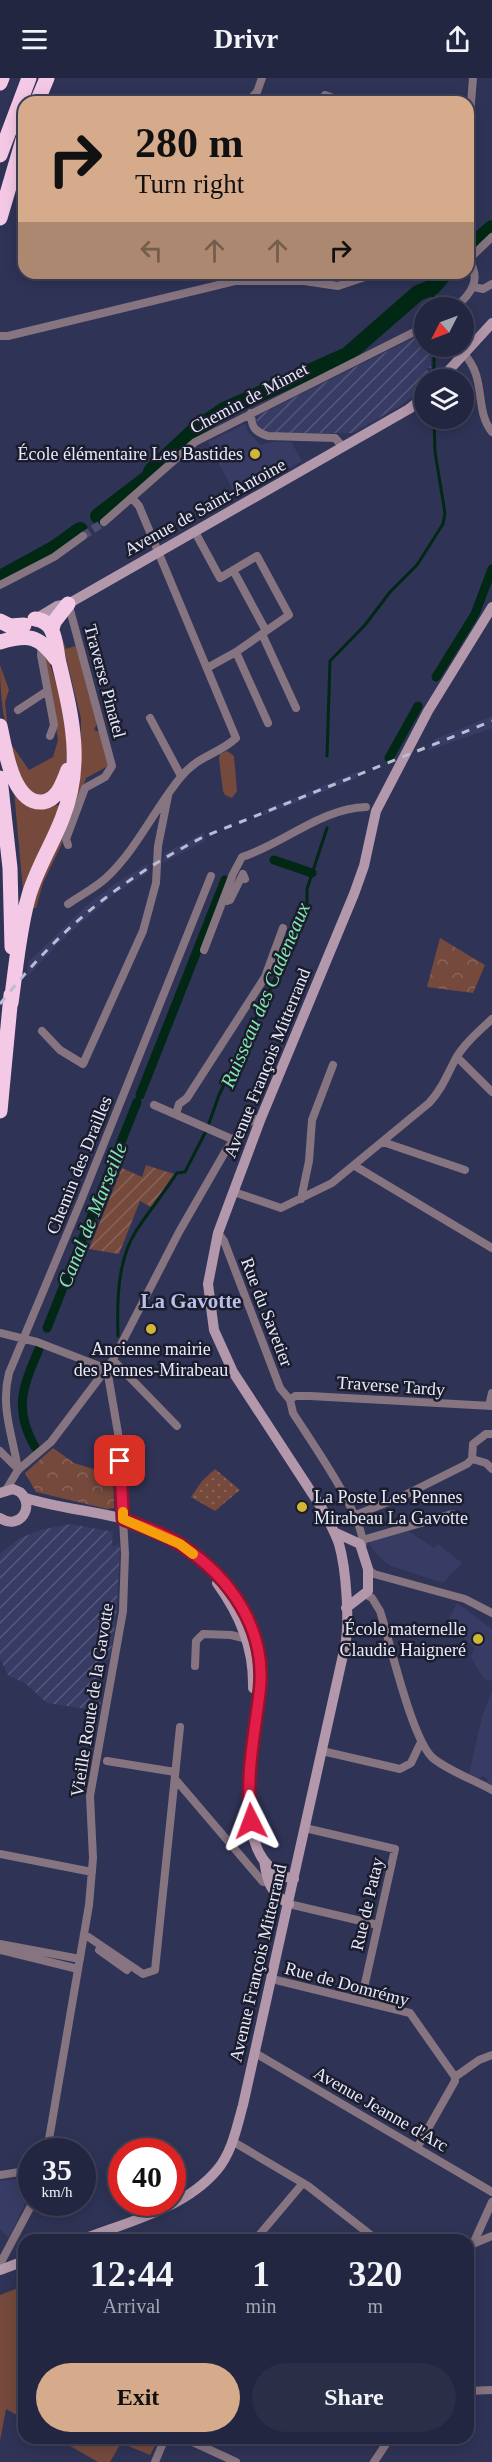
<!DOCTYPE html>
<meta charset="utf-8">
<style>
body{margin:0;font-family:Georgia,serif;background:#2b2e47;color:#f1f3f6;height:100vh;display:flex;flex-direction:column;font-size:22px;white-space:nowrap}
*{box-sizing:border-box;margin:0}
p{font-size:20px;color:#a3a5b1}
.icon{flex:none;width:33px;height:33px;fill:none;stroke:currentColor;stroke-width:2;stroke-linecap:round;stroke-linejoin:round}
.map{position:relative;flex:1;overflow:hidden}
.panel{position:absolute;left:18px;top:2156px;width:456px;height:210px;display:flex;flex-direction:column;background:#232640;border-radius:18px;box-shadow:0 3px 15px #0003,0 0 0 2px #404359}
.panel>*{flex:none}
.hud{position:absolute;left:18px;top:18px;width:456px;height:183px;border-radius:18px;box-shadow:0 3px 15px #0003,0 0 0 2px #404359;background:#d6ab8b;color:#111;overflow:hidden}
.needle{width:39px;rotate:228deg}
.fabs{position:absolute;left:414px;top:219px;display:grid;gap:12px}
.fabs a{display:grid;place-items:center;width:60px;height:60px;border-radius:50%;background:#232640;box-shadow:0 3px 15px #0003,0 0 0 2px #404359;font-size:30px}
.speed{position:absolute;left:18px;top:2060px;display:flex;gap:12px;font-size:30px;font-weight:700;text-align:center}
.speed>*{display:grid;place-content:center;width:78px;height:78px;border-radius:50%;background:#232640;box-shadow:0 3px 15px #0003,0 0 0 2px #404359;line-height:1}
.speed small{font-size:15px;font-weight:400}
.speed .limit{border:9px solid #d22;background:#fff;color:#111}
.pin{position:absolute;display:grid;place-items:center;width:51px;height:51px;color:#fff;margin:-26px;border-radius:12px;box-shadow:0 3px 9px #0006}
.me{position:absolute;width:66px;margin:-33px;rotate:357deg;stroke-linejoin:round;filter:drop-shadow(0 0 4px #0008)}
.turn{display:flex;align-items:center;gap:21px;height:126px;padding:0 18px;font-size:27px}
.turn .icon{width:78px;height:78px;stroke-width:2.5}
.turn b{display:block;font-size:42px;line-height:51px}
.lanes{display:flex;align-items:center;height:57px;padding:0 18px;background:#0003;justify-content:center;gap:30px;direction:ltr}
.lanes .off{opacity:.35}
.eta{display:flex;justify-content:space-evenly;align-items:center;height:102px;text-align:center}
.eta b{font-size:36px;font-weight:700;line-height:42px}
.cta{display:flex;gap:12px;margin-top:auto;padding:12px 18px}
.cta a{flex:1;height:69px;border-radius:36px;background:#d6ab8b;color:#111;font-size:24px;font-weight:700;line-height:69px;text-align:center}
.cta a+a{background:#2b2e47;color:#f1f3f6}
header{display:flex;justify-content:space-between;align-items:center;height:78px;padding:0 18px;background:#232640;font-size:27px;font-weight:700}
.map>svg:first-child{display:block}
</style>
<header><svg class="icon" aria-label="menu" viewBox="0 0 24 24"><path d="M4 6h16M4 12h16M4 18h16"/></svg>Drivr<svg class="icon" aria-label="share" viewBox="0 0 24 24"><path d="M12 15V3M7 8l5-5 5 5M5 13v7h14v-7"/></svg></header>
<div class="map">
<svg width="492" height="2384" viewBox="0 0 492 2384">
<defs>
<pattern id="industrial-furrows" width="10" height="10" patternUnits="userSpaceOnUse" patternTransform="scale(1.5)"><rect width="10" height="10" fill="#383c65"/><path d="M-1 1l2-2M0 10L10 0M9 11l2-2" fill="none" stroke="#55587c"/></pattern>
<pattern id="forest-crowns" width="20" height="18" patternUnits="userSpaceOnUse" patternTransform="scale(1.5)"><rect width="20" height="18" fill="#754a3d"/><path d="M2 6a3 3 0 1 1 6 0M12 15a3 3 0 1 1 6 0" fill="none" stroke="#89645a"/></pattern>
<pattern id="park-dots" width="8" height="8" patternUnits="userSpaceOnUse" patternTransform="scale(1.5)"><rect width="8" height="8" fill="#754a3d"/><path d="M2 2h.1M6 6h.1" fill="none" stroke="#89645a" stroke-width="1.8" stroke-linecap="round"/></pattern>
<pattern id="garden-furrows" width="10" height="10" patternUnits="userSpaceOnUse" patternTransform="scale(1.5)"><rect width="10" height="10" fill="#754a3d"/><path d="M-1 1l2-2M0 10L10 0M9 11l2-2" fill="none" stroke="#89645a"/></pattern>
</defs>
<rect width="100%" height="100%" fill="#2f3356"/>
<path fill="#383c65" d="M245 346 248 354 261 367 271 364H291L302 383 237 420 208 364Z
M492 638V650L427 673 435 661Z
M359 693 356 701 263 738 264 732Z
M204 754 205 763 163 785 164 776Z
M148 785 149 794 112 818 58 866 27 899 28 884 86 828 112 808Z
M405 1451 434 1470 438 1466 462 1485 443 1505 391 1488 383 1483 369 1467 371 1461Z
M457 1525 492 1551V1603L484 1601 471 1579 474 1570 447 1544Z
M492 1613V1708L487 1705V1700L482 1698 479 1701 469 1696 482 1639Z
M23 2100 31 2113 9 2160 0 2151V2103Z"/>
<path fill="url(#industrial-furrows)" d="M424 255V268L431 269V290H427L429 301 424 302V307L416 316 403 326 353 355H266L260 352 256 342 259 337Z
M71 1446 113 1454 112 1467 114 1469 118 1466 120 1471 116 1541 110 1580 102 1585 97 1620 101 1625 100 1633 47 1625 26 1606 8 1597 0 1580V1476L18 1461 40 1452Z"/>
<path fill="#754a3d" d="M59 551 66 571 78 567 98 643 94 652 102 655 108 688 86 700 70 749 43 805 36 830H32L25 872 30 830 81 685V641Z
M44 577H47C58 610 78 672 59 705 56 710 49 714 45 718L26 713C9 667 0 637 0 587L9 612 5 624 9 663 29 692 53 679 58 662Z
M227 673 234 678 237 713 232 720 225 717 223 713 219 681 220 676Z
M14 713 48 729 63 726 23 813Z
M18 2210 24 2219V2341L6 2331 0 2363V2217Z
M56 2360H159L150 2377 121 2365 110 2384H98Z"/>
<path fill="url(#forest-crowns)" d="M440 860 485 887 473 915 427 909Z
M53 1370 74 1385 113 1397 114 1430 107 1431 36 1414 25 1395Z"/>
<path fill="url(#park-dots)" d="M215 1391 240 1412 215 1433 191 1419 202 1403Z"/>
<path fill="url(#garden-furrows)" d="M146 1087 174 1096 151 1129 140 1123 119 1176 89 1171 122 1090 142 1099Z"/>
<g fill="none" stroke-linecap="round" stroke-linejoin="round">
<path stroke="#002814" stroke-width="3" d="M433 209V230
M434 268V291
M327 678 330 583 365 547 390 514 417 487 443 446 445 435 435 374 434 340
M208 1048 219 1017 275 901 279 873 307 827V811L327 750
M118 1258C117 1224 117 1183 136 1153 149 1133 164 1115 177 1095L185 1094 207 1051"/>
<path stroke="#002814" stroke-width="9" d="M436 599 475 536 492 491
M389 680 418 628
M274 782 312 795
M140 1017 225 802
M47 1250 137 1024
M35 1369C13 1331 23 1308 39 1271"/>
<path stroke="#002814" stroke-width="16" d="M468 171 492 150
M98 438 149 399 152 392 196 351 224 332 347 277 418 215 433 209 445 195
M0 500 55 470 80 452"/>
<path stroke="#4b4e6f" stroke-width="8" stroke-dasharray="8 4" stroke-linecap="butt" d="M83 458 104 444"/>
<path stroke="#867480" stroke-width="8" d="M247 24 257 14 262 0
M319 24 325 17 344 24
M468 63 473 0
M469 181 492 159
M474 209 483 211 492 206
M455 230C472 215 482 201 468 180
M0 258H8L235 203H304L338 208 377 195
M464 276C487 300 474 332 492 354
M251 335C251 349 255 354 268 358L335 360 343 369
M104 444 195 364 424 249
M195 454 220 500 257 478 289 537 236 574 207 590
M233 492 266 553
M0 507 54 479 83 458
M262 556 296 630
M42 566 41 577 54 647 50 658
M236 574 268 645
M18 632 47 613
M150 640 181 698
M68 767 66 761 85 710 105 699 112 688 69 528
M224 820 227 823 230 822 243 796 245 801
M68 826C81 817 95 810 106 800 137 771 154 732 180 700 198 677 218 677 236 660L139 428 132 420
M204 872 233 796 242 779C283 766 322 730 366 729
M42 953 60 972 83 986 143 853 156 805 158 768 168 718
M457 979 492 1014
M154 1027 234 1062
M176 1036 179 1026 187 1020 265 899 283 850
M383 1064 465 1092
M355 1088 492 1170
M234 1114 281 1130 332 1105 429 1025C442 1011 447 997 456 980 465 965 479 953 492 941
M301 1121 309 1083 312 1042 333 987
M218 1155 224 1163 280 1310 290 1322
M0 1255 37 1264 107 1291
M113 1282 177 1348
M290 1322 295 1318H310L492 1328
M290 1322 293 1335C308 1359 369 1445 362 1469
M489 1328 492 1315
M0 1373 15 1388
M472 1381 486 1385 492 1391
M18 1392C13 1358 0 1330 9 1295L80 1125 211 798
M6 1412 18 1392 51 1364 113 1282 179 1154 225 1074 243 1049 252 1042 261 1040
M356 1437 405 1417 467 1386 472 1381 473 1366 486 1356H492
M359 1463 452 1436
M368 1491 374 1496 465 1521 492 1535
M365 1516 372 1520 380 1533C390 1563 412 1664 434 1681 451 1694 474 1702 492 1712
M195 1588 196 1563 203 1556 231 1557 247 1561
M322 1673 400 1691 411 1685 421 1664
M107 1683 175 1694
M175 1701 263 1804H267L271 1800
M305 1750 395 1771 361 1923
M0 1776 92 1794
M289 1826 378 1847
M84 1856 143 1896 155 1892 180 1649
M0 1866 80 1881
M0 1872 78 1891
M99 1872 127 1892
M272 1901 410 1935 455 1999
M255 1975 492 2114
M455 1999 479 1982 492 1977
M232 2063 308 2108 377 2162
M417 2070 455 2003V1999
M47 2073 89 1827 93 1780 90 1718 123 1533 125 1476 118 1355 107 1291
M0 2097 32 2092
M255 2162 303 2105
M473 2166 492 2124
M468 2168 492 2158
M0 2186 33 2124
M468 2313 492 2312
M184 2360 236 2384
M155 2384 165 2360
M374 2384 390 2360"/>
<path stroke="#b397aa" stroke-width="10" d="M440 302 492 245
M32 543 57 528 68 526 409 331 424 319
M0 1415 13 1411 20 1414C36 1429 19 1453 0 1440
M26 1420C57 1430 88 1432 120 1440 155 1449 197 1471 221 1499 245 1525 258 1558 260 1594 263 1642 217 1787 294 1801
M334 1454 360 1466 368 1491V1513L346 1530
M217 1505C240 1537 254 1570 253 1610
M264 1782C267 1803 270 1815 289 1826
M81 2162C127 2144 184 2131 217 2092 232 2075 237 2048 243 2027L345 1568C350 1543 346 1490 339 1466 335 1454 328 1442 323 1432L233 1294 214 1252 208 1206 218 1155 261 1040 354 816 364 788 376 733 428 633 492 529
M0 2192 24 2183"/>
<path stroke="#f4c9e6" stroke-width="15" d="M0 5 2 0
M37 24 47 0
M0 77 29 0
M0 140 24 58
M0 543 10 548 24 547
M52 551 54 544 68 526
M0 564C28 556 39 557 56 581
M0 648C5 669 12 727 43 724 58 722 63 704 68 692
M0 700 10 790 12 869
M11 925C16 890 19 851 29 817 37 790 52 767 62 741 84 687 72 639 59 585 55 568 57 543 35 541
M0 1033 11 917"/>
<path stroke="#b9bcd2" stroke-width="3" stroke-dasharray="8 8" stroke-linecap="butt" d="M0 926C60 850 118 803 203 759L492 643"/>
</g>
<g fill="none" stroke-linecap="round" stroke-linejoin="round">
<g stroke="#92132f" stroke-width="15">
<path id="route" d="M120 1383 123 1441C142 1449 164 1455 181 1467 230 1499 266 1550 260 1611 255 1655 245 1698 251 1743"/>
</g>
<use href="#route" stroke="#e11d48" stroke-width="10"/>
<path stroke="#f59e0b" stroke-width="10" d="M123 1434V1441L180 1466 193 1476"/>
</g>
<g fill="#d1b736" stroke="#1b1d2d" stroke-width="2">
<circle cx="255" cy="376" r="6"/>
<circle cx="151" cy="1251" r="6"/>
<circle cx="302" cy="1429" r="6"/>
<circle cx="478" cy="1561" r="6"/>
</g>
<g text-anchor="middle" stroke-width="5" stroke-linejoin="round" paint-order="stroke">
<g font-size="18" fill="#e7eafc" stroke="#1b1d2d">
<text transform="translate(249 320) rotate(-28)" y="6">Chemin de Mimet</text>
<text transform="translate(205 429) rotate(-29)" y="6">Avenue de Saint-Antoine</text>
<text transform="translate(105 603) rotate(75)" y="6">Traverse Pinatel</text>
<text transform="translate(267 985) rotate(-68)" y="6">Avenue François Mitterrand</text>
<text transform="translate(79 1087) rotate(-68)" y="6">Chemin des Drailles</text>
<text transform="translate(267 1234) rotate(69)" y="6">Rue du Savetier</text>
<text transform="translate(391 1308) rotate(4)" y="6">Traverse Tardy</text>
<text transform="translate(92 1622) rotate(-81)" y="6">Vieille Route de la Gavotte</text>
<text transform="translate(367 1826) rotate(-77)" y="6">Rue de Patay</text>
<text transform="translate(258 1885) rotate(-77)" y="6">Avenue François Mitterrand</text>
<text transform="translate(347 1906) rotate(15)" y="6">Rue de Domrémy</text>
<text transform="translate(381 2031) rotate(30)" y="6">Avenue Jeanne d'Arc</text>
</g>
<g font-size="18" fill="#e7eafc" stroke="#1b1d2d" text-anchor="end">
<text x="243" y="382">École élémentaire Les Bastides</text>
<text x="151" y="1277" text-anchor="middle">Ancienne mairie<tspan x="151" dy="21">des Pennes-Mirabeau</tspan></text>
<text x="314" y="1425" text-anchor="start">La Poste Les Pennes<tspan x="314" dy="21">Mirabeau La Gavotte</tspan></text>
<text x="466" y="1557">École maternelle<tspan x="466" dy="21">Claudie Haigneré</tspan></text>
</g>
<g font-size="20" font-style="italic" fill="#80e9ae" stroke="#1b1d2d">
<text transform="translate(265 917) rotate(-67)" y="7">Ruisseau des Cadeneaux</text>
<text transform="translate(92 1137) rotate(-68)" y="7">Canal de Marseille</text>
</g>
<g font-size="21" font-weight="bold" fill="#b7bfea" stroke="#1b1d2d">
<text x="191" y="1230">La Gavotte</text>
</g>
</g>
</svg>
<div class="fabs">
<a><svg class="needle" viewBox="-14 -14 28 28"><path d="M0-13l5 13h-10z" fill="#e53935"/><path d="M0 13l5-13h-10z" fill="#a3a5b1"/></svg></a>
<a><svg class="icon" aria-label="layers" viewBox="0 0 24 24"><path d="M12 4l9 5-9 5-9-5zM3 14l9 5 9-5"/></svg></a>
</div>
<div class="speed"><div>35<small>km/h</small></div><div class="limit">40</div></div>
<div class="pin" style="left:120px;top:1383px;background:#d93025"><svg class="icon" aria-label="arrive" viewBox="0 0 24 24"><path d="M6 21V4h12l-3 4 3 4H6"/></svg></div>
<svg class="me" style="left:251px;top:1743px" viewBox="-20 -20 40 40"><path d="M0-17L14 15 0 8-14 15z" fill="#e11d48" stroke="#fff" stroke-width="4"/></svg>
<div class="hud">
<div class="turn"><svg class="icon" aria-label="right" viewBox="0 0 24 24"><path d="M7 20v-9h11M14 6l5 5-5 5"/></svg><div><b>280 m</b>Turn right</div></div>
<div class="lanes"><svg class="icon off" aria-label="left" viewBox="0 0 24 24"><path d="M17 20v-9H6M10 6l-5 5 5 5"/></svg><svg class="icon off" aria-label="ahead" viewBox="0 0 24 24"><path d="M12 20V5M6 11l6-6 6 6"/></svg><svg class="icon off" aria-label="ahead" viewBox="0 0 24 24"><path d="M12 20V5M6 11l6-6 6 6"/></svg><svg class="icon" aria-label="right" viewBox="0 0 24 24"><path d="M7 20v-9h11M14 6l5 5-5 5"/></svg></div>
</div>
<section class="panel">
<div class="eta">
<div><b>12:44</b><p>Arrival</p></div>
<div><b>1</b><p>min</p></div>
<div><b>320</b><p>m</p></div>
</div>
<div class="cta"><a>Exit</a><a>Share</a></div>
</section>
</div>
